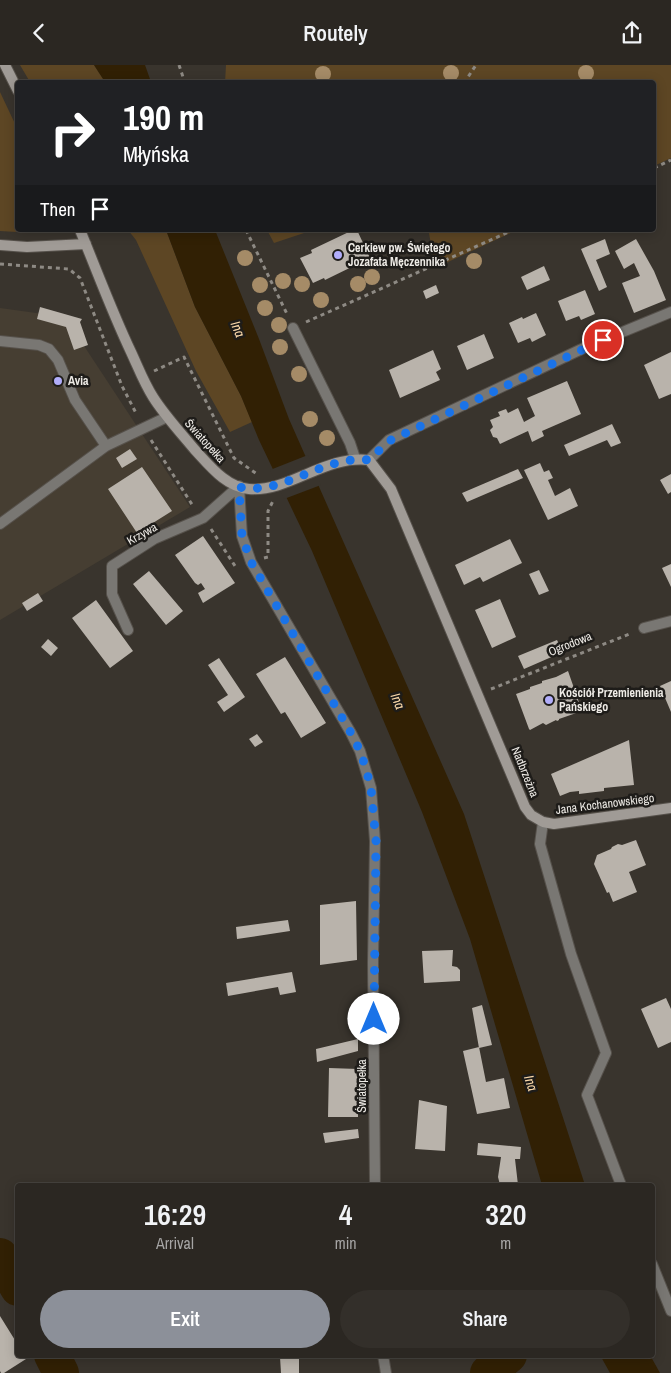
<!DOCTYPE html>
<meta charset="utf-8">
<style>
body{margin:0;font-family:"Archivo Narrow",sans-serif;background:#332f2a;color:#f1f3f6;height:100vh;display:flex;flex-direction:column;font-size:19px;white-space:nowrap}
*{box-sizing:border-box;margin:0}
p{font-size:16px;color:#a6a5a5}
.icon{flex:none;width:28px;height:28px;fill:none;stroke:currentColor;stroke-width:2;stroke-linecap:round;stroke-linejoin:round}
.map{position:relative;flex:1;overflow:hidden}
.drawer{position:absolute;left:15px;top:1118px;width:640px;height:175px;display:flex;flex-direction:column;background:#2b2722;border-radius:5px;box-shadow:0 2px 12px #0003,0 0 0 1px #474440}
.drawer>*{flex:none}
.banner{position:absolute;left:15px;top:15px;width:641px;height:152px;border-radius:5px;box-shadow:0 2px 12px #0003,0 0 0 1px #474440;background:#202124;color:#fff;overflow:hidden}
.pin{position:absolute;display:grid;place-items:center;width:42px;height:42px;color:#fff;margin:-21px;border:2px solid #fff;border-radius:50%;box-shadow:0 1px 5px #0007}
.me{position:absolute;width:55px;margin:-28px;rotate:0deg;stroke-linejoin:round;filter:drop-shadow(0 0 4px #0008)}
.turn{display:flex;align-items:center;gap:18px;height:105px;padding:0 25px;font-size:22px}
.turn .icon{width:65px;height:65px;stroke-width:2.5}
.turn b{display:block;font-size:35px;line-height:42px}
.then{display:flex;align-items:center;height:48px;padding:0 25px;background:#0003;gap:10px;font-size:19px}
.eta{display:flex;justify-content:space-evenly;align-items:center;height:85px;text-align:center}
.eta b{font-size:30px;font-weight:600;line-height:35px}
.primary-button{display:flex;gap:10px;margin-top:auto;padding:10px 25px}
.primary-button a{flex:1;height:58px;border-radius:30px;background:#8c9099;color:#fff;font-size:20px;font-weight:600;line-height:58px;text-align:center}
.primary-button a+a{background:#332f2a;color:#f1f3f6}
header{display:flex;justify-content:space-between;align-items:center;height:65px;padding:0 25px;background:#2b2722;font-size:22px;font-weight:600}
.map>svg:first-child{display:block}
</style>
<header><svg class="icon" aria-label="back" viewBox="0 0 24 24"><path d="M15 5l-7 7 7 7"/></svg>Routely<svg class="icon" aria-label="share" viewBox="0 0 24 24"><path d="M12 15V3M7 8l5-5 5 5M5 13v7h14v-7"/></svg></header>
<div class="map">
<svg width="671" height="1308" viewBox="0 0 671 1308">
<rect width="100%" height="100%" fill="#39342d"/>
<path fill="#463e32" d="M0 243 65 252 190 442 0 555Z"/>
<path fill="#5d4624" d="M20 0H94L105 17H30Z
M226 0H671V93L654 101V18H225Z
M0 27 17 63 18 165H44L34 168 0 166Z
M128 165H166L195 242 241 331 252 357 230 367 196 306 136 175Z
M267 165H313L274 178Z
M415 165H517L435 203 429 168Z"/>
<path fill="#312004" d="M94 0H145L151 17H105Z
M166 165H215L259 274 289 354 464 749 585 1120H542L470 874 422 747 312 486 259 375 241 331 195 242Z
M600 1290H650L660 1308H610Z"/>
<path fill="#39342d" d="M308 390 321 420 284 434 270 405Z"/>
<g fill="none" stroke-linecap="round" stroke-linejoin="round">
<path stroke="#312004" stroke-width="36" d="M0 1191 18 1223
M52 1290 61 1308
M488 1308 509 1290"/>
</g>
<path fill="#b9b3ab" d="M353 165H357L370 193 325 215 324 213 313 218 300 193 312 188 311 185Z
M605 174 610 189 596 195 607 222 599 226 581 184Z
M636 174 654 206 666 235 634 248 622 218 640 211 634 198 624 204 615 186Z
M544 201 550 215 527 225 521 212Z
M436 220 439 228 426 234 423 226Z
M585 225 595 249 581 255 579 251 566 256 558 236Z
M40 242 82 254 80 257 88 280 74 285 66 262 37 254Z
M536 248 546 270 532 277 530 273 518 278 509 258 522 252 523 254Z
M484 269 494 293 467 305 457 281Z
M433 285 441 304 436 307 440 315 400 333 389 305Z
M671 287V329L659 334 644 300Z
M567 316 581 349 542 366 544 371 532 377 528 366 500 379 497 373 493 372 490 365 493 362 490 355 500 351 498 347 506 344 508 348 518 343 524 357 535 351 527 333Z
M612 359 621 378 611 382 607 375 569 391 564 380Z
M130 384 137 394 122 403 116 393Z
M540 398 544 407 549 405 553 413 548 415 555 431 570 423 578 441 548 455 524 405Z
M142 402 172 446 137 468 108 424Z
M518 404 523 413 467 437 462 428Z
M671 409V427L668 429 660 415Z
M203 471 235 518 203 538 198 528 205 524 201 518 198 520 195 518 175 490Z
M510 474 522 498 483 517 480 512 464 520 455 500Z
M671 499V522L662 503Z
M539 505 549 526 539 530 529 509Z
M149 506 183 546 166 560 133 519Z
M38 528 43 536 27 546 22 538Z
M500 534 516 572 492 583 475 545Z
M96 535 133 586 110 603 72 553Z
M48 574 58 583 51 591 41 582Z
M557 575 563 587 524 604 518 591Z
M285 592 326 658 301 673 285 647 281 649 256 609Z
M219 593 245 632 224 647 217 637 228 630 208 600Z
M568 606 582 646 559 654V655L557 656 556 655 546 660 543 658 530 665 529 664 516 629 530 624V622L542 618V616L556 612Z
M671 616V647L660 621Z
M257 669 263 677 255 682 249 674Z
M629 675 634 720 604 723V726L579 729V726L570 727 560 731 551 709Z
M636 775 646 800 629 807 637 827 613 837 609 827 607 828 594 799 597 790 611 784 612 782 618 779 622 780Z
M356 836 357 895 320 900V840Z
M288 855 290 866 237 874 236 862Z
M453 885 452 901 457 902 460 905V916L424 918 422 886Z
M292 907 296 927 280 930 278 922 228 931 226 918Z
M666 933 671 944V977L658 983 641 944Z
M482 940 492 980 479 983 472 943Z
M358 974V986L317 997 316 984Z
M479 982 486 1017 504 1013 510 1043 477 1049 463 986Z
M329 1003 358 1004V1052H328Z
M419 1035 447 1041 445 1086 415 1084Z
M358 1064 359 1073 325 1078 323 1068Z
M478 1078 521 1082 520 1094H515L518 1120H500L498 1112 501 1092 477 1090Z
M0 1251 18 1280V1290H24L26 1294 4 1308H1L0 1306Z
M280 1292H299V1308H281Z"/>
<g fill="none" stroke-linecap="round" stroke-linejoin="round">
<g stroke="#56514b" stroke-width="12">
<path id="lane" d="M293 263 350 378 355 393
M0 276 39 280 49 284 58 295 75 335 106 381
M0 459 106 381 167 352"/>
</g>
<g stroke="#56514b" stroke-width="12">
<path id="street" d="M369 395 389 375 586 282 671 247
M239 421 242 471 251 497 351 668 360 686 371 723 375 776 373 898 375 1120
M644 563 671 556
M128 565 112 529V501L154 474 203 453 239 421
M543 757 540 779 571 889 606 988 587 1030 621 1120
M652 1199 671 1246
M383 1290 386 1308"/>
</g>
<g stroke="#56514b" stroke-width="12">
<path id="secondary" d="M5 0 18 26
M80 165C97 206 112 247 131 287 138 302 144 318 153 332 165 351 181 368 195 385 210 401 226 422 249 424 290 427 324 390 369 395L391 424 525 742 531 750 543 757 554 759 671 743
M0 180 27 182 86 179"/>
</g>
<path stroke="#8e8a84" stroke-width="3" stroke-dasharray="4 4" stroke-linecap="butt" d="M179 0 185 18
M464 18 476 0
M654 103 671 95
M246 165 288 251
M0 199 69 204 80 213 122 321 137 350
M306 257 513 165
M154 306 184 292 234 393 257 409
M151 375 193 441
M211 464 235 501
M264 493 268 492V446L273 436
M491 624 632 568"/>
<use href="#lane" stroke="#797773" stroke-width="10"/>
<use href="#street" stroke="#797773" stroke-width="10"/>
<use href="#secondary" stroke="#a09b96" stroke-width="10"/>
</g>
<g fill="#a58b67">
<circle cx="451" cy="8" r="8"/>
<circle cx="586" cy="8" r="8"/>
<circle cx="323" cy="9" r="8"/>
<circle cx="245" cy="193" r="8"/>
<circle cx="474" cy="196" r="8"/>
<circle cx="372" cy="212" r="8"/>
<circle cx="283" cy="216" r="8"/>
<circle cx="302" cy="219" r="8"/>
<circle cx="358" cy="219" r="8"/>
<circle cx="260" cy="220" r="8"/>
<circle cx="321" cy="235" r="8"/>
<circle cx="265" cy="243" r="8"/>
<circle cx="279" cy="260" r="8"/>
<circle cx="280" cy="282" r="8"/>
<circle cx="299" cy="309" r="8"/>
<circle cx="310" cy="354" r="8"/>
<circle cx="327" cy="373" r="8"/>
</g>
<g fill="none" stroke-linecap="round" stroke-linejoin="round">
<path stroke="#1a73e8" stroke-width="9" stroke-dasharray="0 16.2" d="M374 954 376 776 373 745 371 723 366 704 360 686 351 668 251 497 242 471 239 422C285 431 322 390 369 395L389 376 603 275"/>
</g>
<g fill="#b1adfa" stroke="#1e1c19" stroke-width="2">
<circle cx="338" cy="190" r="5"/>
<circle cx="58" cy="316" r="5"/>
<circle cx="549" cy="635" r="5"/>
</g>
<g text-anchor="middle" stroke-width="5" stroke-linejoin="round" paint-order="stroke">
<g font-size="12" font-weight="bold" fill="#eeebe6" stroke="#1e1c19" text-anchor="start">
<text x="348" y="187">Cerkiew pw. Świętego<tspan x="348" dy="14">Jozafata Męczennika</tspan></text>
<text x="68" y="320">Avia</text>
<text x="559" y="632">Kościół Przemienienia<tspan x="559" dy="14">Pańskiego</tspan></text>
</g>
<g font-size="12" fill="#eeebe6" stroke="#1e1c19">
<text transform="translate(205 376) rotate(48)" y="4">Światopełka</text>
<text transform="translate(142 469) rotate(-29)" y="4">Krzywa</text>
<text transform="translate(570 579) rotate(-22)" y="4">Ogrodowa</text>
<text transform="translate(525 707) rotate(68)" y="4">Nadbrzeżna</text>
<text transform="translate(605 739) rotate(-7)" y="4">Jana Kochanowskiego</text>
<text transform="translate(362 1021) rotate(-90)" y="4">Światopełka</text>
</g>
<g font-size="14" font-style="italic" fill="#f9d7a8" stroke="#1e1c19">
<text transform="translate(238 264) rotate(67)" y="5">Ina</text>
<text transform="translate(398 636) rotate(67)" y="5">Ina</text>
<text transform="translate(531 1018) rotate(72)" y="5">Ina</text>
</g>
</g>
</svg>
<div class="pin" style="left:603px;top:275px;background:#d93025"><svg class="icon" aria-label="arrive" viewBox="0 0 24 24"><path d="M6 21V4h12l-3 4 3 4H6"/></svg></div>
<svg class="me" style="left:374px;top:954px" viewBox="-20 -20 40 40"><circle r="19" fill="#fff"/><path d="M0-13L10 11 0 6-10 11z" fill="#1a73e8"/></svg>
<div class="banner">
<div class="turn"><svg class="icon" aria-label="right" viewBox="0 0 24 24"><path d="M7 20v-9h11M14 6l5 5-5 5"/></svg><div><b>190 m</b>Młyńska</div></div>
<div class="then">Then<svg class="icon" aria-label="arrive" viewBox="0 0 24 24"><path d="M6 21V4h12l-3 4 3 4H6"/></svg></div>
</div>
<section class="drawer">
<div class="eta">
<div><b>16:29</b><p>Arrival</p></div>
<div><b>4</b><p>min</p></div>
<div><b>320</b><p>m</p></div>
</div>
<div class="primary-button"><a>Exit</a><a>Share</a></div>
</section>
</div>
